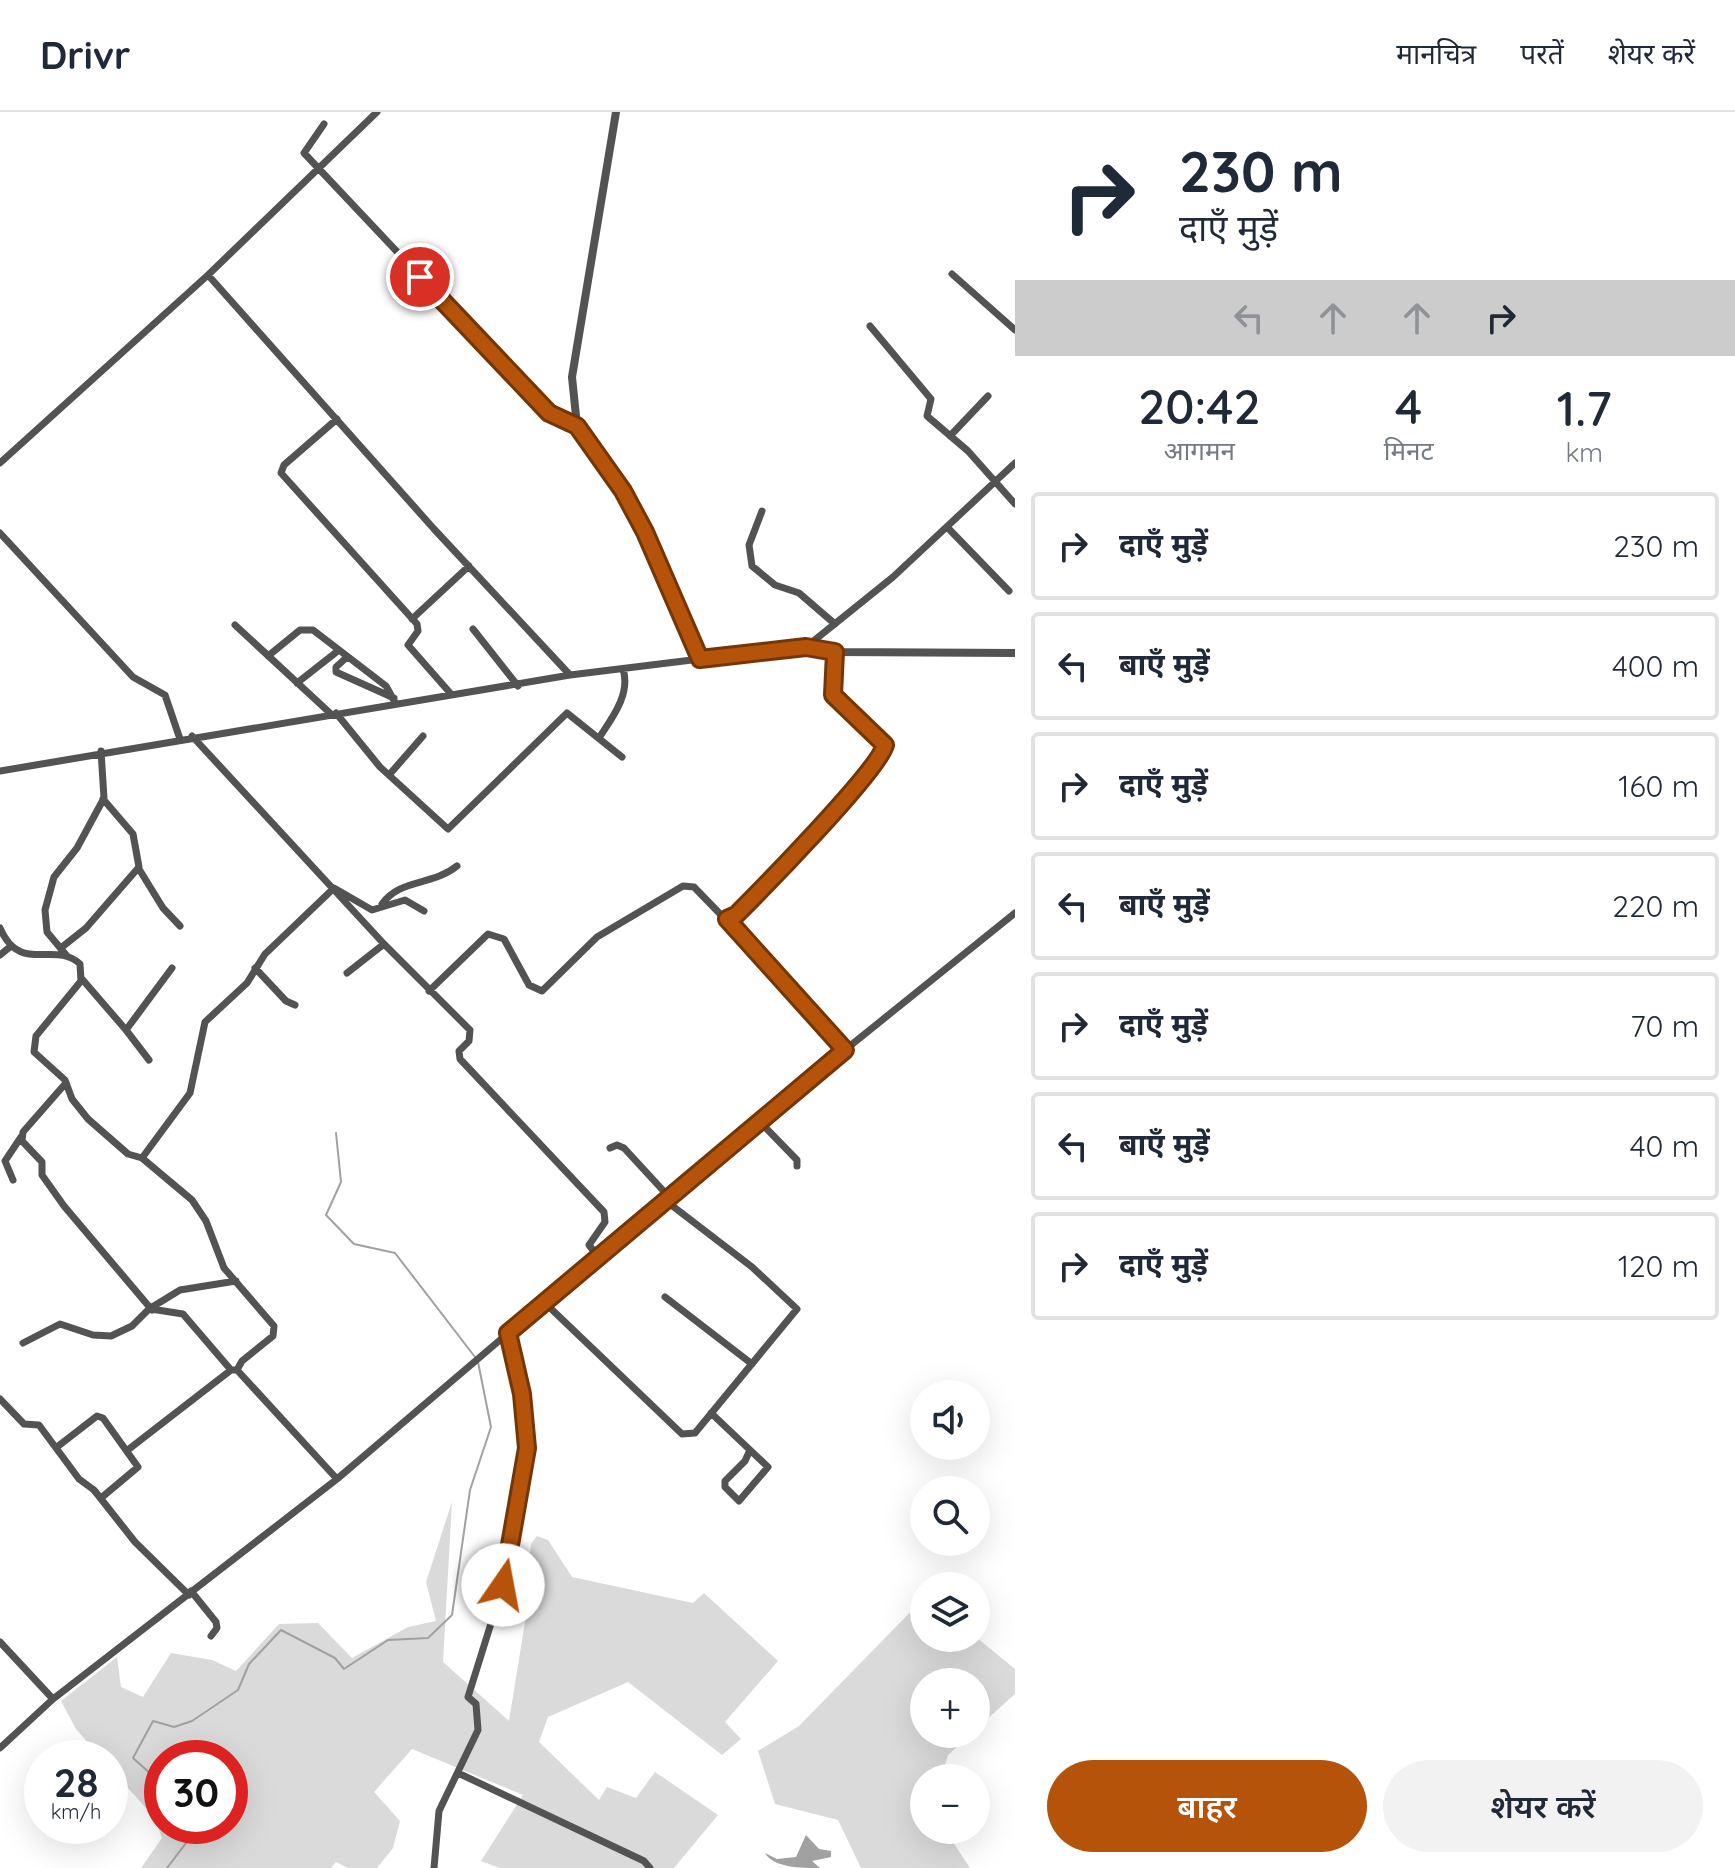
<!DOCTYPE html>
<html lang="hi">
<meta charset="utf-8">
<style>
body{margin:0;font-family:Quicksand,"Noto Sans Devanagari",sans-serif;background:#f2f2f3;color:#1f2937;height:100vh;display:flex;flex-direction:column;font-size:30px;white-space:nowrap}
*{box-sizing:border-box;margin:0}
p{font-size:26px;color:#747a83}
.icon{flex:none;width:44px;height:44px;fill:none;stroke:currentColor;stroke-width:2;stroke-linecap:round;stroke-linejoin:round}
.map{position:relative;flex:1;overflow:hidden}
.sheet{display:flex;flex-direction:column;background:#fff;width:720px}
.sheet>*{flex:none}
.guide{background:#fff;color:#1f2937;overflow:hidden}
.buttons{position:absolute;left:910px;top:1268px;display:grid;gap:16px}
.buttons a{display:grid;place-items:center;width:80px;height:80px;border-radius:50%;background:#fff;box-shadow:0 8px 32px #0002;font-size:40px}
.speed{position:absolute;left:24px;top:1628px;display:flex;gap:16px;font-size:40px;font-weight:700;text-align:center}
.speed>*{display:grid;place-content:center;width:104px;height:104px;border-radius:50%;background:#fff;box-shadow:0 8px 32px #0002;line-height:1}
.speed small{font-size:20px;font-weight:400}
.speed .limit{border:12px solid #d22;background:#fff;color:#111}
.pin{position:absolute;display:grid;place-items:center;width:68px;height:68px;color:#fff;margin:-34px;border:4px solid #fff;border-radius:50%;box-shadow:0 2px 8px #0007}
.me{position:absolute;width:88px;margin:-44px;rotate:12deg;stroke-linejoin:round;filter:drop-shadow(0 0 6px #0008)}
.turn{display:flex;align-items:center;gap:28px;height:168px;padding:0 32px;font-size:36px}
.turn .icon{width:104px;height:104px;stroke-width:2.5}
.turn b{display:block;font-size:56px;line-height:68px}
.lanes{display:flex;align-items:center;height:76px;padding:0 32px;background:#0003;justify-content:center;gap:40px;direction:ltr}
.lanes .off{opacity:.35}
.eta{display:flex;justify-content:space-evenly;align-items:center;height:136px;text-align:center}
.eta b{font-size:48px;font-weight:600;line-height:56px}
.cta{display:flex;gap:16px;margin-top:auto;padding:16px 32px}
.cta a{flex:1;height:92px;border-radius:48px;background:#b45309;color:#fff;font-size:32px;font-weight:600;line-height:92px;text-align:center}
.cta a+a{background:#f2f2f3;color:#1f2937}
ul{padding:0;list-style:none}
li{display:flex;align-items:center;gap:24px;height:108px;margin:0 16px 12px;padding:0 16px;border:4px solid #e0e1e3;border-radius:8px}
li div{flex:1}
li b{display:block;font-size:30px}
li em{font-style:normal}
header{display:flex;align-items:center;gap:48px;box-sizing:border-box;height:112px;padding:0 40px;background:#fff;border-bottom:2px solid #e0e1e3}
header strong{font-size:38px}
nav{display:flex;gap:44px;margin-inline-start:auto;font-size:28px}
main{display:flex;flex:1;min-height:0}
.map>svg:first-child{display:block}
</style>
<header>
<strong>Drivr</strong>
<nav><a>मानचित्र</a><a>परतें</a><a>शेयर करें</a></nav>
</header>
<main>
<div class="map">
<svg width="1015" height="1756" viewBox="0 0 1015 1756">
<rect width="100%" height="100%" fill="#fff"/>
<path fill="#dadada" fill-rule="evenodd" d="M452 1390 443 1550 509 1609 525 1510 531 1432 537 1424 548 1428 572 1465 693 1491 704 1481 778 1549 725 1610 741 1627 722 1643 628 1570 548 1605 539 1630 599 1688 607 1675 636 1686 655 1660 718 1703 674 1756H500L481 1749 523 1683 412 1637 374 1680 400 1709 393 1736 377 1756H348L336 1750 331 1756H141L162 1726 154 1705 110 1656V1646H101L76 1617 61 1589 117 1545 121 1575 143 1585 171 1541 212 1548 236 1559 279 1512 318 1511 352 1546 408 1515 436 1509 426 1470ZM162 1646H230V1714H162Z
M924 1486V1526L976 1525 1015 1557V1582L976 1617V1570H924V1622H971L948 1643 941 1666H924V1718H945L970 1756H861L838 1708 775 1692 758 1639 799 1614Z"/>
<path fill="#a1a1a1" d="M806 1723 819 1737 831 1739V1745L812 1749 820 1756C801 1756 774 1756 765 1741L777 1747 796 1745Z"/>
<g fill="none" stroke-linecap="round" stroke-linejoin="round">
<path stroke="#a1a1a1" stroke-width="2" d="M336 1021 341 1070 326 1103 354 1132 395 1141 475 1245
M162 1672 133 1646 153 1609 174 1615 192 1609 238 1578 249 1552 281 1518 335 1546 344 1557 388 1528 428 1526 452 1503 470 1378 491 1315 478 1250
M167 1756 189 1727 188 1714"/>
<path stroke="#535353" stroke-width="7" d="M324 12 304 41 549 301 577 314
M952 162 1015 218
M208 163 434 417 570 563
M870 214 931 287 927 304 968 339 1015 392
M337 307 284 353 281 361 417 512 418 519 408 533 451 582
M950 324 988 284
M0 351 208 163 377 0
M762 399 749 433 752 454 775 473 799 481 835 512
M947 415 1009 479
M0 421 133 565 165 583 180 627
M412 507 469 454
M235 513 331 602
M473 517 518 574
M806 535 893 465 1015 351
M268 544 300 518H313L386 574 396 592
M347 545 336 555V560L394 586
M297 571 339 538
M336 601 380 655 448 717 567 601 622 645
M192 624 384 832 470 918 469 929 459 939 460 947 604 1100 605 1110 589 1133 599 1146
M599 626C612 606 631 582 623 557
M0 659 570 563 700 547
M389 663 423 624
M139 757 163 796 180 814
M382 792C399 767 432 774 457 754
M727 807 845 938
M0 816C20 863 55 828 80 852L81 869 36 924 34 940 65 968 72 987 88 1007 128 1042 142 1046 192 1088 206 1109 224 1156 274 1214 273 1224 242 1249 237 1258H231L129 1337
M62 835 86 816 139 755 133 722 103 687
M0 843 11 834
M67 844 47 820 45 798 54 765 77 736 104 686 101 639
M255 856 286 889 295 893
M347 861 384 832
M82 867 126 918 172 856
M429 879 488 822 504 827 529 873 542 879 597 825 683 774 694 775 724 806 736 803 856 673 885 636 883 629 833 583 835 540
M126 918 149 948
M65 972 23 1020 22 1029 42 1050V1063L64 1094 152 1198
M758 1008 797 1048V1054
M610 1036 617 1033 624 1036 670 1086
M142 1046 190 981 205 910 247 871 265 842 334 776 372 798 405 788 424 799
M13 1068 5 1049 21 1025
M665 1185 752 1252
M545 1191 682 1322 695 1321 797 1197 752 1155 666 1089
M151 1197 183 1202 231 1258
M23 1231 60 1212 93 1223 111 1224 132 1214 149 1197 180 1178 236 1169
M237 1258 337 1367
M0 1287 24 1312 39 1313 79 1367 94 1378 135 1430 189 1483
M711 1301 768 1355 739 1389 725 1375V1369L745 1349 750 1338
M57 1335 97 1304 103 1306 138 1355 101 1386
M191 1479 216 1510 217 1516 211 1524
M0 1530 53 1587
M0 1636 53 1587 337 1367 758 1008 1015 801
M458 1661 644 1749 650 1756
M434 1756 439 1699 478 1618 476 1592 468 1585 508 1457 527 1336 522 1282 508 1221"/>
<path stroke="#535353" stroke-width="8" d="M616 0 572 265 577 314 634 398 700 547 806 535 835 540 1015 541"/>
</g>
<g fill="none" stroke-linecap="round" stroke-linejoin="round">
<g stroke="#753606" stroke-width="20">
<path id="route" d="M420 165 549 301 577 314 623 379 645 420 700 547 806 535 835 540 833 583 885 633C879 658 761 778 736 803L727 807 845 938 508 1221 522 1282 527 1336 503 1473"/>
</g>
<use href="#route" stroke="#b45309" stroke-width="14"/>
</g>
</svg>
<div class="buttons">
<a><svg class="icon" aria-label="sound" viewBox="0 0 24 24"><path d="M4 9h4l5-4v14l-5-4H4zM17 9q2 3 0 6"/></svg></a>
<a><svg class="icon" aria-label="search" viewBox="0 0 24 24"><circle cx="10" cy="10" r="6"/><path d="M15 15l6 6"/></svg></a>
<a><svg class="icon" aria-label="layers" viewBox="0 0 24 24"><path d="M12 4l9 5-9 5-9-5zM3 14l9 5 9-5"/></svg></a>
<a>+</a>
<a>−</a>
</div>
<div class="speed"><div>28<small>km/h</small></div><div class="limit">30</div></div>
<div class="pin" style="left:420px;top:165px;background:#d93025"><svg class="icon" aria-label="arrive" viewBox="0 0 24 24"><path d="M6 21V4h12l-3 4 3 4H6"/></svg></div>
<svg class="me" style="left:503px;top:1473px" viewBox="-20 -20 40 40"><circle r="19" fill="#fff"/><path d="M0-13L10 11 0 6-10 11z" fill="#b45309"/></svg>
</div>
<section class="sheet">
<div class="guide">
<div class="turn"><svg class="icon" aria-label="right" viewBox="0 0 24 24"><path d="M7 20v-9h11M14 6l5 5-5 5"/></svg><div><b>230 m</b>दाएँ मुड़ें</div></div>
<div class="lanes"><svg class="icon off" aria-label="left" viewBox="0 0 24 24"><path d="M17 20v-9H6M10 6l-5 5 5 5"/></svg><svg class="icon off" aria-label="ahead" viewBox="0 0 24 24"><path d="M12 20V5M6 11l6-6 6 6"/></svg><svg class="icon off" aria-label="ahead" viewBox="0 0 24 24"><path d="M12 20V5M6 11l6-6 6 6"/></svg><svg class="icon" aria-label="right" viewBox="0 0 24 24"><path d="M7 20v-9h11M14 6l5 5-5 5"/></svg></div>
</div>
<div class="eta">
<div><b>20:42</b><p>आगमन</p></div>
<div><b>4</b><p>मिनट</p></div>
<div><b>1.7</b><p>km</p></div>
</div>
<ul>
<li><svg class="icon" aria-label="right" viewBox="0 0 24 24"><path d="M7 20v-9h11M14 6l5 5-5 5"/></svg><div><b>दाएँ मुड़ें</b></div><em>230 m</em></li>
<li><svg class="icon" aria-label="left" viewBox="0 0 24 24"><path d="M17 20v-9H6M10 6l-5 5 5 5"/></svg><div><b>बाएँ मुड़ें</b></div><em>400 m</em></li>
<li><svg class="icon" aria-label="right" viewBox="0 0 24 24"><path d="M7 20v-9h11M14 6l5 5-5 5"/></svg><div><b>दाएँ मुड़ें</b></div><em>160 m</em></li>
<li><svg class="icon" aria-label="left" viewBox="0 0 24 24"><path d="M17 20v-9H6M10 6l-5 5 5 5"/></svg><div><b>बाएँ मुड़ें</b></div><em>220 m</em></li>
<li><svg class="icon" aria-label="right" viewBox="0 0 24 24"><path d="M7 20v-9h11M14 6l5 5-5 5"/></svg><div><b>दाएँ मुड़ें</b></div><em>70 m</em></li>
<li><svg class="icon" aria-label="left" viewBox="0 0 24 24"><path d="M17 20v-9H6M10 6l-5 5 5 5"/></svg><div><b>बाएँ मुड़ें</b></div><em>40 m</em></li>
<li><svg class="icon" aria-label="right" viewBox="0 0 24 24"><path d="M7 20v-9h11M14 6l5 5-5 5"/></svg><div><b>दाएँ मुड़ें</b></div><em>120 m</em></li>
</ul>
<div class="cta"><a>बाहर</a><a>शेयर करें</a></div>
</section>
</main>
